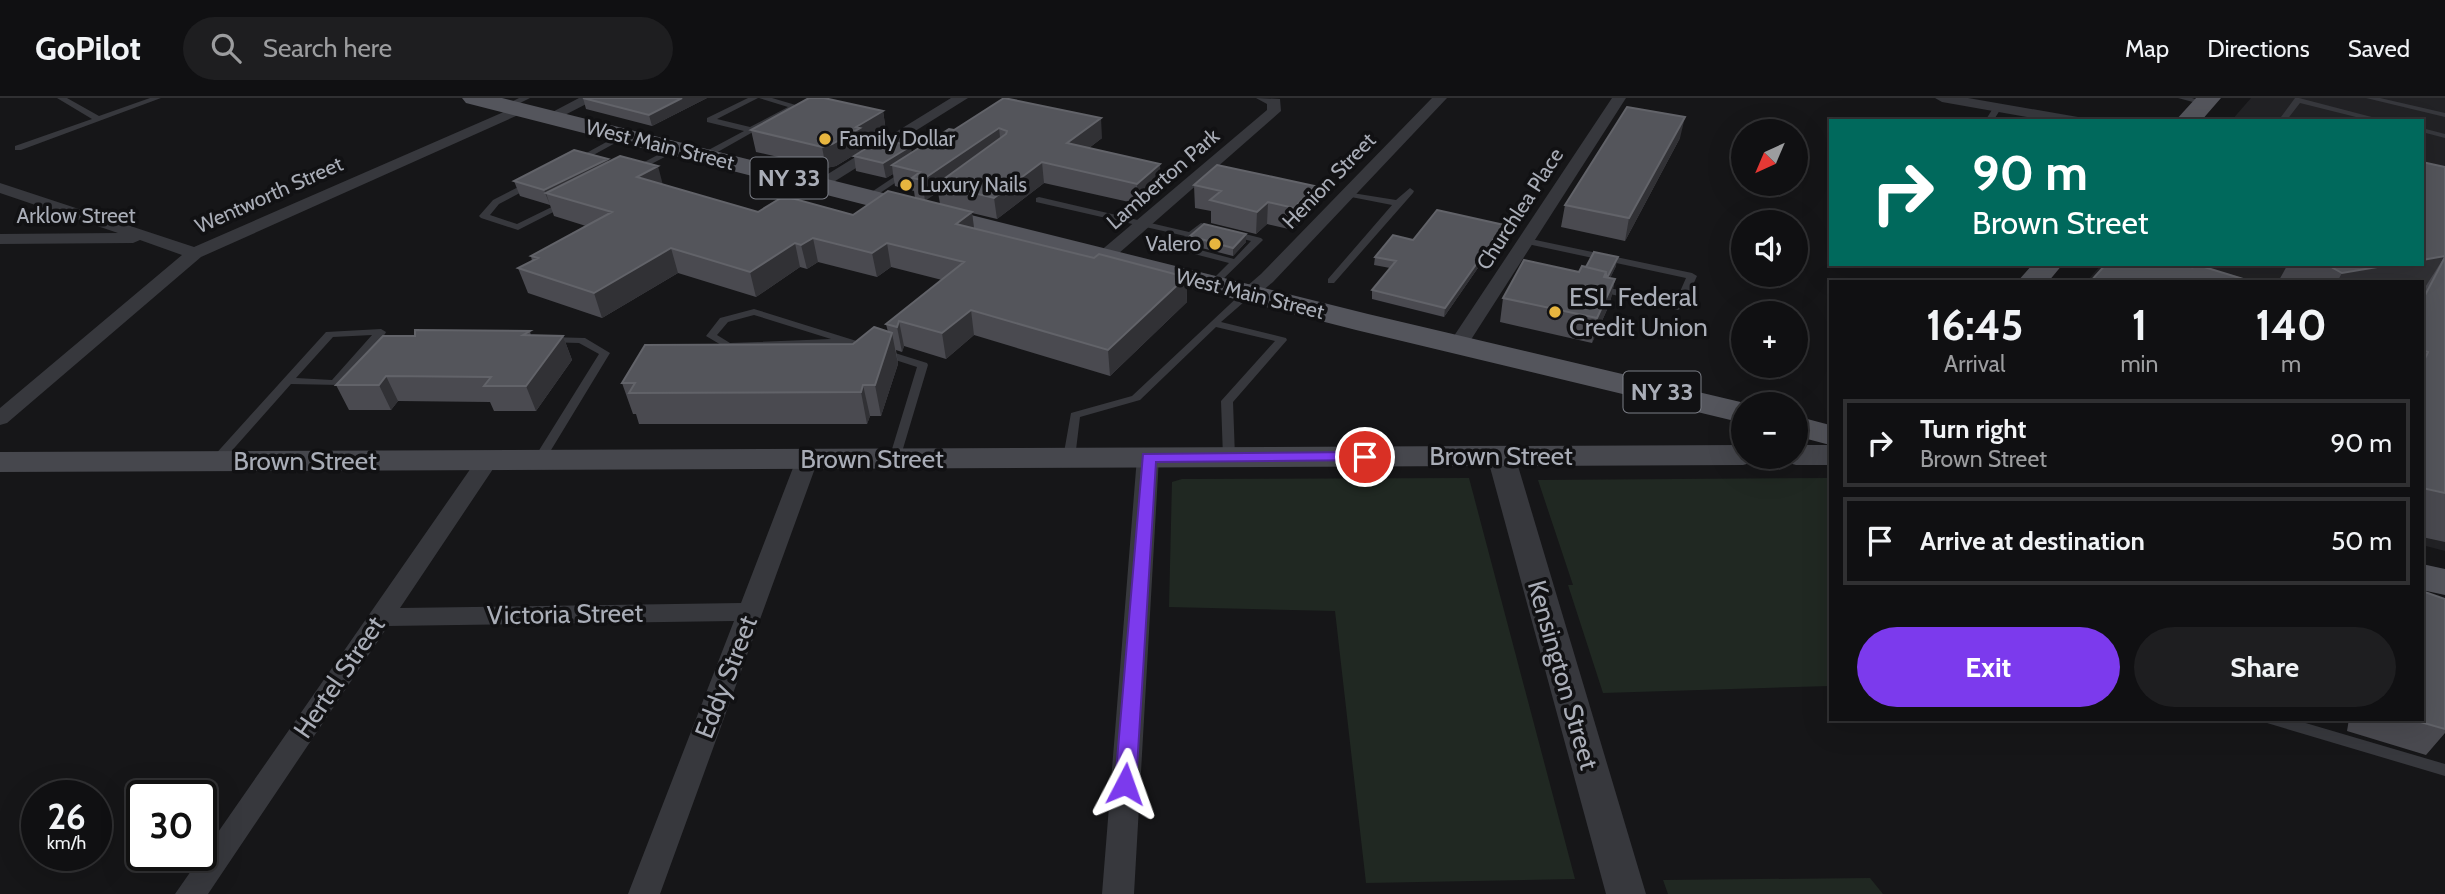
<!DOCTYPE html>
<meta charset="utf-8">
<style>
body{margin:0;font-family:Cabin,sans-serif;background:#1e1e20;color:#f1f3f6;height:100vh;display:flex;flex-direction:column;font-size:26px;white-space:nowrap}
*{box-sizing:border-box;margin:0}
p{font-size:23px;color:#9c9d9f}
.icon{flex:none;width:38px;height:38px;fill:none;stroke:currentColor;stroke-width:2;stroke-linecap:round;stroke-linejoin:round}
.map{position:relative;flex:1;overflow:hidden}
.side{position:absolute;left:1829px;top:182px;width:595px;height:441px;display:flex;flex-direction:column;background:#101012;border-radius:0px;box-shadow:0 7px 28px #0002,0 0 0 2px #303032}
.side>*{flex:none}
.top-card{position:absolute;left:1829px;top:21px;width:595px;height:147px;border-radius:0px;box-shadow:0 7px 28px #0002,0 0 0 2px #303032;background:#00695c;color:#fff;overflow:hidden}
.needle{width:46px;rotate:224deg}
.tools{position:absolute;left:1731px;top:21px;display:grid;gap:14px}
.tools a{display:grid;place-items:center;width:77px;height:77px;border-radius:50%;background:#101012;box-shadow:0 7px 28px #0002,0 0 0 2px #303032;font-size:35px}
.speed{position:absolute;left:21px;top:682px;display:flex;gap:14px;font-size:35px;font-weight:700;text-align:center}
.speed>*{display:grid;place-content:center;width:91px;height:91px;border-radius:50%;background:#101012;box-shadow:0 7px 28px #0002,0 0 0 2px #303032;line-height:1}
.speed small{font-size:18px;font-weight:400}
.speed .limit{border:4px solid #111;border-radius:10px;background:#fff;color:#111}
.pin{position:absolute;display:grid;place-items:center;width:60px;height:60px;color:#fff;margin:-30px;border:4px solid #fff;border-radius:50%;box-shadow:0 2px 7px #0007}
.me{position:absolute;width:77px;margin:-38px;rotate:4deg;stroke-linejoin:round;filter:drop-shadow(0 0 5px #0008)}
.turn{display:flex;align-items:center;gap:24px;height:147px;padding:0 28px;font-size:32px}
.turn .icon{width:91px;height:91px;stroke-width:2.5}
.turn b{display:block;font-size:49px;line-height:60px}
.eta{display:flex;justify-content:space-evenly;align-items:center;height:119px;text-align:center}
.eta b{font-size:42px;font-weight:800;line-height:49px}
.action{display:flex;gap:14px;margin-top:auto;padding:14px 28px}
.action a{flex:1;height:80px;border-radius:42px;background:#7c3aed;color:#fff;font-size:28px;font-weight:800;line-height:80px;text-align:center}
.action a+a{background:#1e1e20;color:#f1f3f6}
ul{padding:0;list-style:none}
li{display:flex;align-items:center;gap:21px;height:88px;margin:0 14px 10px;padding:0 14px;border:4px solid #303032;border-radius:0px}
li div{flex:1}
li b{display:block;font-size:26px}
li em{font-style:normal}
header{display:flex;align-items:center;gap:42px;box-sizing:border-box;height:98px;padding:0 35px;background:#101012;border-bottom:2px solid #303032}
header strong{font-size:33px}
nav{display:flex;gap:38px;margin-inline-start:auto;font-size:24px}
.search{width:490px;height:63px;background:#1e1e20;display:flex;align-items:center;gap:18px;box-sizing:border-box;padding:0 24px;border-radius:38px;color:#9c9d9f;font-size:26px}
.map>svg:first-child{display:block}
</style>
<header>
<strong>GoPilot</strong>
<div class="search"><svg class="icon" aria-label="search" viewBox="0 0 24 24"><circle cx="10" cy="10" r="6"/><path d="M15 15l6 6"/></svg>Search here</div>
<nav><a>Map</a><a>Directions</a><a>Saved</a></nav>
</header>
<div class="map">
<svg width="2445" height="796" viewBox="0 0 2445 796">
<rect width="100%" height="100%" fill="#161618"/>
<path fill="#222225" d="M2251 0H2445V453L2422 447V184H2086L2102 166H2422V23H2231Z"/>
<path fill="#202822" d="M1469 380 1575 781 1366 785 1335 513 1169 509 1172 384 1182 381Z
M1830 380V588L1603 595 1568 487H1573L1538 382Z
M1870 780 1883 796H1668L1663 782Z"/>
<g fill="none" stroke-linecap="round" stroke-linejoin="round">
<path fill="#37383d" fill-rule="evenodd" d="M57 0H67L99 18 150 0H161L21 52H15V48L92 21Z
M519 0H530L510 10 503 8Z
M748 0H758L717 21 750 29 788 9 759 0H772L799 8 707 60H701V56L744 33 707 24V20Z
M2178 0H2192L2208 5 2204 7Z
M2295 0H2299L2387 23H2372L2300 5 2286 23H2278Z
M2366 0H2380L2445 15V19Z
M1995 7 2002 9 1993 23H1985Z
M2422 30 2445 36V40L2422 34Z
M621 36 628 38 577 66 570 64Z
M890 39 937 49 941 51 937 53 893 43H890Z
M673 49 680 51 636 74 629 72Z
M906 71 913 73 871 101 864 99Z
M530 83 534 86 533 88 499 106 490 117 517 126 564 103 571 105 518 132 481 120 479 118 493 102Z
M1410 90 1414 93 1413 95 1334 185H1328V181L1392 107 1346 98V94L1396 102Z
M1039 99 1189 134 1201 125 1261 140 1263 142 1216 188 1213 189 1208 186 1229 165 1175 151V147L1185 138 1036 104V100ZM1203 131 1251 143 1234 161 1185 148Z
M1526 140 1692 175 1697 178 1683 209 1678 212 1593 192 1592 190 1597 187 1675 205 1686 180 1523 145V141Z
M1248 192 1253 195 1252 197 1221 224 1286 240 1287 242 1233 304 1235 359 1233 362 1229 363 1223 359 1221 303 1275 243 1216 229 1140 302 1080 319 1075 360 1073 363H1065L1063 360 1071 315 1132 298 1244 193Z
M754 211 927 265 928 267 899 364H891L889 361 917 269 849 247 728 251 706 238 720 220ZM754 217 831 241 730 245 717 237 728 224Z
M381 231 386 234 385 236 339 287 291 286 220 366H212L210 363 212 360 326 234ZM372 237 332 282 296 280 333 239Z
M548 239 585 240 610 255 545 362 539 366 533 362 599 256 579 245 544 244 543 242 544 240Z
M2265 621H2292L2445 666V678L2267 625Z"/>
<path fill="#37383d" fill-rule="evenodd" d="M579 0H598L555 22 550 23 543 19Z
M951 0H968L824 90H812L810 87Z
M1256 0 1280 1 1281 13 1110 163H1098L1095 159 1098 155 1267 12V6Z
M1432 0H1447L1273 184 1255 199H1241L1239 195 1261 176Z
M1612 0H1626L1465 251H1451L1448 247Z
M1935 0H1968L2078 19 2085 23H2050L1942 4Z
M520 7 525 8 527 11 525 14 201 159 7 325 0 327V310L182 157 140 142 133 145 0 146V136L118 135 0 95V85L194 149Z
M1148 352 1156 354 1159 359 1134 796H1102L1137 359 1140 354Z
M488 355 496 357 499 362 400 510 741 505 796 362 799 357H815L818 362 660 796H628L734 523 388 528 208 796H175L480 357Z"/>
<path fill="#37383d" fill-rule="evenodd" d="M1501 349 1511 352 1515 358 1646 796H1606L1487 358 1491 352Z"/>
<path fill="#46474d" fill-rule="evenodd" d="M1743 347V359H1758L1754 364 1743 367 0 374V354Z
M1796 347H1830V367H1796L1785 364 1781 359H1796Z"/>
<path fill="#54555c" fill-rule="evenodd" d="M462 0H502L1368 216 1749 306H1743V325L1356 232 466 5Z
M2196 0H2221L2201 23H2175Z
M2033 166H2063L2048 184H2017Z
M1796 318 1830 327V347L1796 338Z
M2422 466 2445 471V497L2422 492Z"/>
</g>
<path fill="#4a4a50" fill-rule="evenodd" d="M583 0H707L652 28 586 11Z
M1004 0 1102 40 1089 50 1161 86 1138 106 1044 85 997 121 972 115 974 131 1094 160 1186 179 1187 204 1110 278 974 237 946 261 904 248 902 254 896 252 898 266 881 318H870L867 326H639L636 316H633L622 285 853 246 888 234 886 226 942 182 891 169 877 179 818 164 807 171 800 169 756 199 678 175 602 220 528 195 518 170 532 163 531 158 586 128 554 118 550 107 520 98 514 83 608 64 663 87 758 114 853 117 915 100 914 93 895 88 893 76 886 80 856 73 854 58 912 55 954 32ZM938 94 940 106 925 102Z
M883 13 886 33 863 47 864 51 836 68 826 70 756 54 751 32Z
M1680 40 1625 143 1561 129 1565 107Z
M2445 69V444L2422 439V184H2278L2288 166H2422Z
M1194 87 1314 110 1293 132 1267 126 1256 136 1211 125V113L1195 110Z
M1504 127 1502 135 1444 219 1372 201V192L1390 170 1374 167 1375 159 1413 142Z
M1246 136V144L1233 158 1190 147V138Z
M1616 168 1610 180 1615 181 1610 205 1592 245 1500 224 1503 200 1579 174 1586 169Z
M530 233 531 238H563L572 262 536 313H494L490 304 398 303 391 312H349L336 287 415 238Z
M2445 501V635L2426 657 2347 633 2349 621H2422Z"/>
<path fill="#313135" d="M682 0H707L652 28 649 17Z
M883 13 886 33 863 47 864 51 836 68 826 70 822 49Z
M1685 19 1680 40 1625 143 1629 120Z
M1101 20 1102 40 1068 66 1067 45Z
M999 30 1001 49 937 86 938 94 925 103 922 82Z
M911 48 913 63 892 67 893 76 886 80 883 65Z
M608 61 612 76 546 95 550 107 544 92Z
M1042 64 1044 85 997 121 994 100Z
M1160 66 1161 86 1138 106 1137 86Z
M658 68 664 91 637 79Z
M1315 88 1314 110 1293 132 1294 110Z
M1268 104 1267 126 1256 136 1257 114Z
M972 114 975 138 956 126Z
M1504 127 1502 135 1444 219 1445 210Z
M1246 136V144L1233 158V150Z
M813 140 818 164 807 171 801 147Z
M795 145 800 169 756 199 750 174Z
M887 145 891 169 877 179 872 155Z
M671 150 678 175 602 220 594 195Z
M2445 158 2422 194V184H2337L2342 175 2395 166H2422V162Z
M1618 159 1616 168 1607 187 1608 178Z
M1186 179 1187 204 1110 278 1108 252Z
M1615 181 1610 205 1592 245 1597 220Z
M971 212 974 237 946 261 942 235Z
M899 223 904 248 902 254 897 229Z
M892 235 898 266 881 318 875 287Z
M563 238 572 262 536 313 526 288Z
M386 278 398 303 391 312 379 287Z
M863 287 870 318 867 326 861 294Z"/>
<path fill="#54555b" stroke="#626369" stroke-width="2" d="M583 0H682L649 17Z
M809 0H824L883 13 856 29 860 30 832 46 822 49 751 32Z
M1004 0 1101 20 1067 45 1160 66 1137 86 1042 64 994 100 937 86 1006 36 1007 33 999 30 922 82 912 80 920 74 892 67 949 31 954 32Z
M1627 9 1685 19 1629 120 1565 107Z
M881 41 911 48 883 65 854 58Z
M574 52 608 61 544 92 514 83Z
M620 58 658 68 637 79 758 114 784 98 853 117 888 93 972 114 956 126 1094 160 1099 156 1186 179 1108 252 971 212 942 235 899 223 897 229 886 226 964 164 887 145 872 155 813 140 801 147 795 145 750 174 671 150 594 195 518 170 538 160 531 158 612 114 546 95Z
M2422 64 2445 69V158L2422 162Z
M1217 67 1315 88 1294 110 1268 104 1257 114 1210 102 1221 93 1194 87Z
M1437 112 1504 127 1445 210 1372 192 1396 163 1375 159 1393 137 1413 142Z
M1204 126 1246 136 1233 150 1190 138Z
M1594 154 1618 159 1608 178H1606V174L1586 169Z
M2445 159V395L2422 390V267L2428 254 2422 252V203Z
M1524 162 1579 174 1582 168 1606 174 1604 179 1615 181 1597 220 1503 200Z
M2106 166H2197L2194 169 2201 168 2253 184H2090Z
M2326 166H2395L2342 175Z
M874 229 892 235 875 287H863L861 294 629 295 635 285H622L645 247 853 246Z
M415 232 530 233 523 237 563 238 526 288H484L491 279 386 278 379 287H336L383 238H415Z
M2422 493 2445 501V631L2410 621H2422Z"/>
<path fill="#7c3aed" stroke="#51269a" stroke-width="2" d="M1365 354 1373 359 1371 362 1156 364 1136 686 1133 691 1125 694 1118 691 1115 686 1143 356Z"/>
<g fill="#e7b53f" stroke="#111113" stroke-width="2.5">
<circle cx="825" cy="41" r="7"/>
<circle cx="906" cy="87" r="7"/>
<circle cx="1215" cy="146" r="7"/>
<circle cx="1555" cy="214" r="7"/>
</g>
<g text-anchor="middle" stroke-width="7" stroke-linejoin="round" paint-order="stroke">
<g font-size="21" fill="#a9adb7" stroke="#111113" text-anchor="start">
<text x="839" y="48">Family Dollar</text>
<text x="920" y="94">Luxury Nails</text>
<text x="1201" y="153" text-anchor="end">Valero</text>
</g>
<g font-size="21" fill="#a9adb7" stroke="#111113">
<text transform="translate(660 47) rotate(14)" y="7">West Main Street</text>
<text transform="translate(1163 81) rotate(-41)" y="7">Lamberton Park</text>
<text transform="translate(1329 83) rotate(-46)" y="7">Henion Street</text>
<text transform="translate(269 97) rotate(-24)" y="7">Wentworth Street</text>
<text transform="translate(1520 111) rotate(-57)" y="7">Churchlea Place</text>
<text x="76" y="125">Arklow Street</text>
<text transform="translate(1250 196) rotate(14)" y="7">West Main Street</text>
</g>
<g fill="#111113" stroke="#7b7e86" stroke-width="2">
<rect x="750.5" y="59.5" width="77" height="41" rx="5"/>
<rect x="1623.5" y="273.5" width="77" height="41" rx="5"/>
</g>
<g font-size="24" font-weight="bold" fill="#a9adb7">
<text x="789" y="88">NY 33</text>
<text x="1662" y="302">NY 33</text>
</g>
<g font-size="26" fill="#a9adb7" stroke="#111113" text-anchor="start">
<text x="1569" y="208">ESL Federal<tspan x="1569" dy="30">Credit Union</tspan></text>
</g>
<g font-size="26" fill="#a9adb7" stroke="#111113">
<text x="1501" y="367">Brown Street</text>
<text x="872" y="370">Brown Street</text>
<text x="305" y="372">Brown Street</text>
<text transform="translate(565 516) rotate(-1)" y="9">Victoria Street</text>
<text transform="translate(1563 577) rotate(74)" y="9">Kensington Street</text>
<text transform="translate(339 579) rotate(-56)" y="9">Hertel Street</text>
<text transform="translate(726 579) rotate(-69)" y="9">Eddy Street</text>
</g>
</g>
</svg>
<div class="tools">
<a><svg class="needle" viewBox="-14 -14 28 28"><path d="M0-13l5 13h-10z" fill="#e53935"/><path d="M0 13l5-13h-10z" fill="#9c9d9f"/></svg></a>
<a><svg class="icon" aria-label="sound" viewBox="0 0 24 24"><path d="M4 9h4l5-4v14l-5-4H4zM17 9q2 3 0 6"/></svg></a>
<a>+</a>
<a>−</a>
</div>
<div class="speed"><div>26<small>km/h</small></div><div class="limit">30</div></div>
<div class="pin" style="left:1365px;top:359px;background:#d93025"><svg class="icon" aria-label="arrive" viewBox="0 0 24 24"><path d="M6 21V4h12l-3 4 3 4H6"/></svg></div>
<svg class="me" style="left:1125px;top:686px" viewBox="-20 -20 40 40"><path d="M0-17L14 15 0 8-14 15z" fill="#7c3aed" stroke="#fff" stroke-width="4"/></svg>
<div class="top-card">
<div class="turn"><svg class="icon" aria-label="right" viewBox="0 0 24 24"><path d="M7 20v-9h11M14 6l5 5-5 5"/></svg><div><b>90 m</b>Brown Street</div></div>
</div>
<section class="side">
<div class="eta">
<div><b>16:45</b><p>Arrival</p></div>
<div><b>1</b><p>min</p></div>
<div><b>140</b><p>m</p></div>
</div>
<ul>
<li><svg class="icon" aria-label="right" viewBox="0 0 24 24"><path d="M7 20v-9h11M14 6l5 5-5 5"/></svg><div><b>Turn right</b><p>Brown Street</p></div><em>90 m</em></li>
<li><svg class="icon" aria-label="arrive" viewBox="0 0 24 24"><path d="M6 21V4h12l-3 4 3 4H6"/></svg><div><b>Arrive at destination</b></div><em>50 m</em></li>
</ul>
<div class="action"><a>Exit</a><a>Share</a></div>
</section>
</div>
